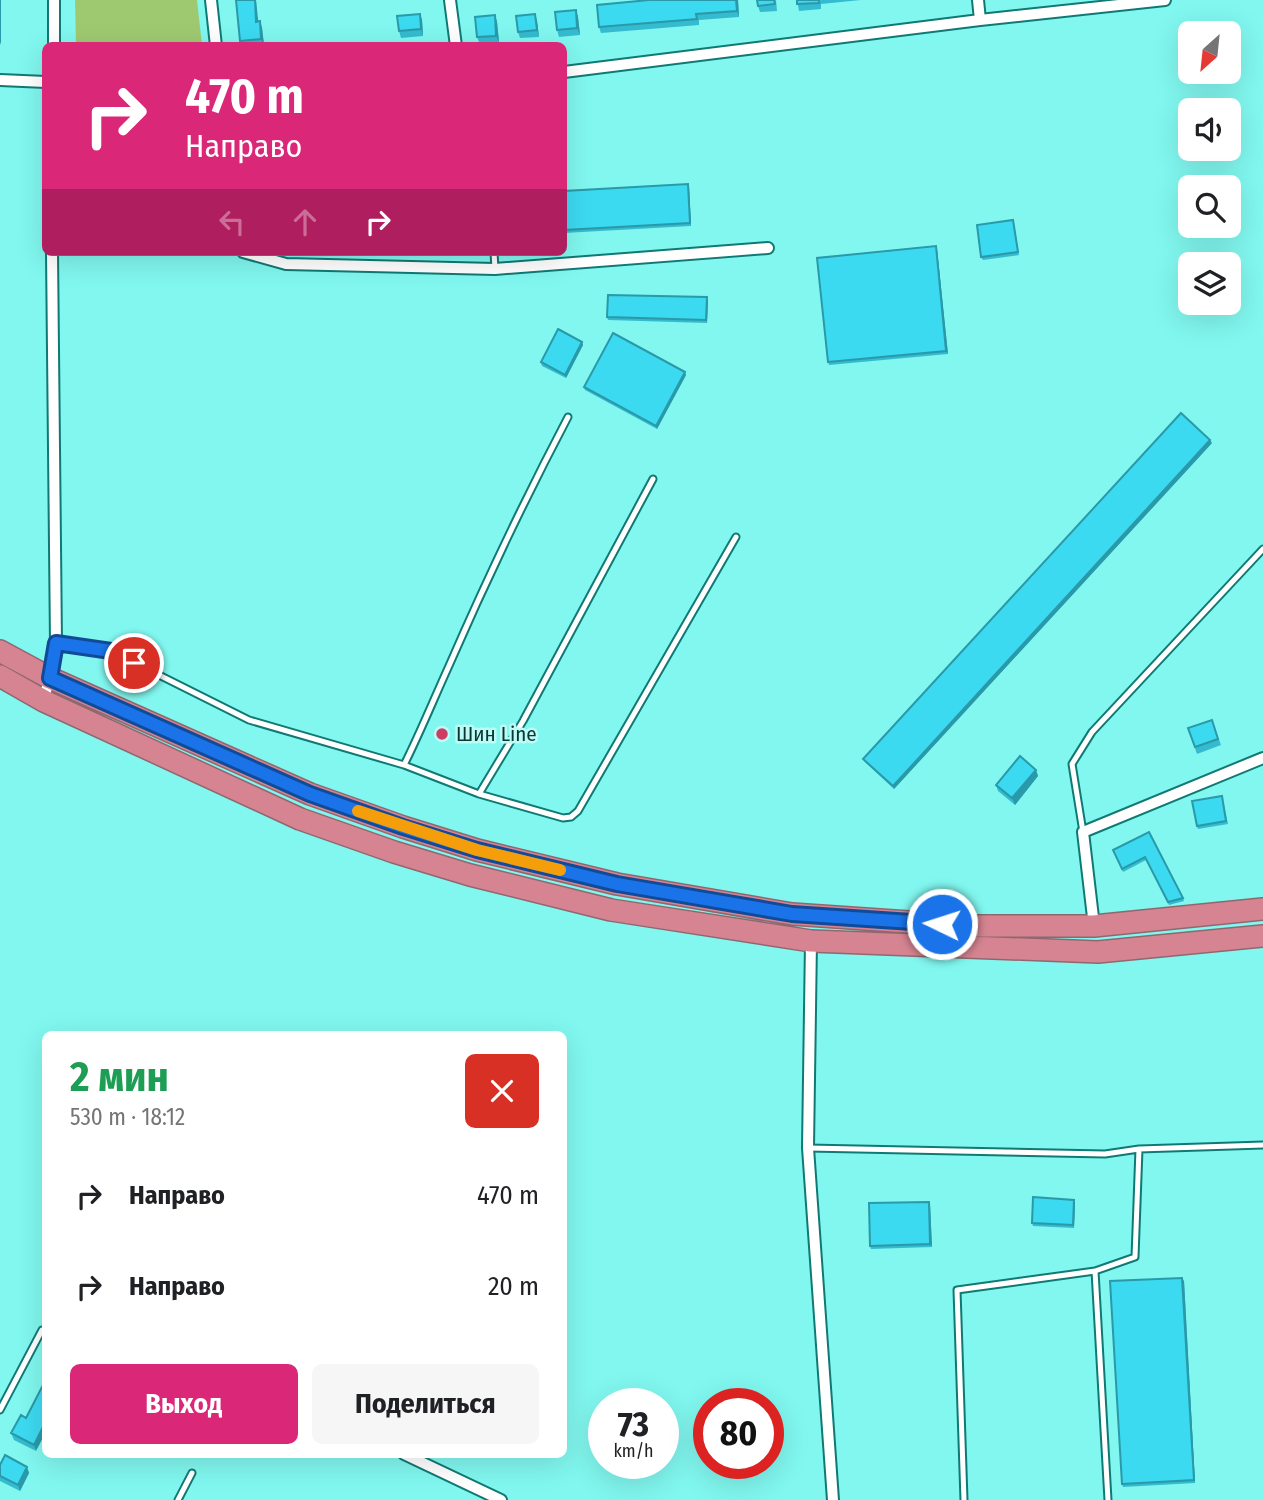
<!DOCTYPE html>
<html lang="ru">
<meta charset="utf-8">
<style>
body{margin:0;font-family:"Fira Sans Condensed",sans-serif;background:#f6f6f6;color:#202124;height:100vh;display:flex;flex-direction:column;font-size:26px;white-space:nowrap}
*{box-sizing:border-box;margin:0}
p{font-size:23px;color:#757577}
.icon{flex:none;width:38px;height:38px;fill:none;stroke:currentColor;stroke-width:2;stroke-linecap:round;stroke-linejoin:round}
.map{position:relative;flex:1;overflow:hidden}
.side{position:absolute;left:42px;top:1031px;width:525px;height:427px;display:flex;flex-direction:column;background:#fff;border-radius:10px;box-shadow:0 7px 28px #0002}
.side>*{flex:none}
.guide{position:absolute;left:42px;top:42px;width:525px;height:214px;border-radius:10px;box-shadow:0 7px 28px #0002;background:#db2777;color:#fff;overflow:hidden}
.needle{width:46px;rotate:207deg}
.fabs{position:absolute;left:1178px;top:21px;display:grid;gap:14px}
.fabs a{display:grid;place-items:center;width:63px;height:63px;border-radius:10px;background:#fff;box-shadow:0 7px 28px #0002;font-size:35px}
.speed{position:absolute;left:588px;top:1388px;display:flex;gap:14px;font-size:35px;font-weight:700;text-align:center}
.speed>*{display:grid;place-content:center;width:91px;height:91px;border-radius:50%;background:#fff;box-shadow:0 7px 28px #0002;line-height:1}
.speed small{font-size:18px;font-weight:400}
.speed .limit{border:10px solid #d22;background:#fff;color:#111}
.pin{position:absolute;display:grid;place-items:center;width:60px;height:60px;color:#fff;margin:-30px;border:4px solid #fff;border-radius:50%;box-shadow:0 2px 7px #0007}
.me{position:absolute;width:77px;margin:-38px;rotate:274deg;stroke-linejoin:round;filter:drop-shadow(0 0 5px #0008)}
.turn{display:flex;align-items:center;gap:24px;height:147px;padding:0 28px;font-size:32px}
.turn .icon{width:91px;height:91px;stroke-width:2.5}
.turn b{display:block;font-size:49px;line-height:60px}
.lanes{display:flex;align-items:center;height:66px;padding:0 28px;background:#0003;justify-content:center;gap:35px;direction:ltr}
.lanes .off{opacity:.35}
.round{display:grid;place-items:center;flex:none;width:74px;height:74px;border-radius:10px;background:#f6f6f6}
.head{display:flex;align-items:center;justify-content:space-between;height:119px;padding:0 28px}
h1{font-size:42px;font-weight:700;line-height:52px;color:#1e9e55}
.cta{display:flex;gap:14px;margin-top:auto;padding:14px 28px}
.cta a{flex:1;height:80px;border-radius:10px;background:#db2777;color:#fff;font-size:28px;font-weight:700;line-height:80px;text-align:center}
.cta a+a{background:#f6f6f6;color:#202124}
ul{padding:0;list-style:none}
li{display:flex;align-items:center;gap:21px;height:91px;padding:0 28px}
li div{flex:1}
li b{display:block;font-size:26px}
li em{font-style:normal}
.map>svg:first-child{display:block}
</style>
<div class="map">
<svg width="1263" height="1500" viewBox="0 0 1263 1500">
<rect width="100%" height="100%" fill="#81f7ef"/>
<path fill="#9fc971" d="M75 0H197L202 45H76Z"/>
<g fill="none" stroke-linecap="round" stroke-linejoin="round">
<g stroke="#117974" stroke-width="9">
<path id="lane" d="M494 252 495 269
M56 643 111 651 249 720 404 765 479 794 563 818 571 817 578 811 736 537
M404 765C420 733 433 701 448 668 485 583 525 499 568 417
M479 794 523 721 653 479
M1083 832 1072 764 1092 732 1263 549
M808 1148 1105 1154 1139 1149 1263 1145
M0 1410 42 1330
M178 1500 192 1473
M964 1500 957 1290 1095 1271
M1108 1500 1095 1271 1135 1257 1139 1149"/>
</g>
<g stroke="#117974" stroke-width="14">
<path id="street" d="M54 0V46
M211 0 216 46
M450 0 456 46
M978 0 980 20
M564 72 980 20 1165 0
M0 80 46 82
M243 252 286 264 495 269 768 248
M44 701 56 643 52 252
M1094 926 1083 832 1263 758
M811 941 808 1148 833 1500
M404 1454 501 1500"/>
</g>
<g stroke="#8f686f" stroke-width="24">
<path id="highway" d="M0 651 50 678 310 794 403 827 477 850 617 884 792 914 968 926H1094L1263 909
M0 676 44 701 300 819 394 852 470 875 611 910 811 941 1098 952 1263 936"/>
</g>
<use href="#lane" stroke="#fff" stroke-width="5"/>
<use href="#street" stroke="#fff" stroke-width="10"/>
<use href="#highway" stroke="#d68491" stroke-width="21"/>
</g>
<path fill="#34bbcf" d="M649 0H738L739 17 699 20V25L601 33 599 27Z
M776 0 777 11 760 12 758 6Z
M797 0H861L821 4V9L799 11Z
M576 10 578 17 580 35 559 37 557 30Z
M420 14 422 20 423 36 401 38 399 31Z
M495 15 497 22 499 42 480 44 477 37Z
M260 21 262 28 264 45 242 46 240 41 258 22Z
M537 21 539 37 520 38 518 32Z
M688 184 689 187 691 226 564 233V191Z
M1014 223 1019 255 983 260 981 257Z
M937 249 948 354 829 365 828 362Z
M708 300 707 323 608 320 607 317Z
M582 342 583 345 566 378 542 366 541 362Z
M686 375 657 429 585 390 584 387Z
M1212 443 894 789 865 762 863 759Z
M1212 720 1221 745 1197 754 1188 728Z
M1036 770 1038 776 1015 805 998 791 996 785Z
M1222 796 1228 824 1198 829 1197 826Z
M1149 832 1183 898 1184 901 1169 905 1146 860 1123 872 1113 850Z
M1074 1200 1075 1203 1074 1228 1033 1226 1032 1223Z
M929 1202 930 1205 932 1247 871 1249 870 1246Z
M1184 1281 1195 1483 1123 1487 1122 1484Z
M26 1418 36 1451 14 1440 11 1433Z
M0 1465 27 1467 29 1473 20 1491 0 1481Z"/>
<path fill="#2a99a9" d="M0 0H1V45L0 42Z
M255 0H256L259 28 256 22Z
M736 0H738L739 17 737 11Z
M576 10 578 17 580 35 577 28Z
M420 14 422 20 423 36 421 29Z
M535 14 537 21 539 37 537 30Z
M495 15 497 22 499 42 496 36Z
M260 21 262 28 264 45 261 39Z
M688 184 689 187 691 226 690 223Z
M936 246 937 249 948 354 946 351Z
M707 297 708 300 707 323 706 320Z
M582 342 583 345 566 378 565 375Z
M685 372 686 375 657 429 656 426Z
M1210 440 1212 443 894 789 893 786Z
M1036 770 1038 776 1015 805 1012 798Z
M1074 1200 1075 1203 1074 1228 1073 1225Z
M929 1202 930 1205 932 1247 930 1244Z
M1182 1278 1184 1281 1195 1483 1194 1480Z
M46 1421V1432L36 1451 34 1445Z
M27 1467 29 1473 20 1491 18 1485Z"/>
<path fill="#3cdaf1" stroke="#2a99a9" stroke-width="2" d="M236 0H255L256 22 260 21 261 39 240 41Z
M649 0H736L737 11 696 14 697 19 599 27 597 5Z
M757 0H774L775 4 758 6Z
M797 0H819V3L797 4Z
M576 10 577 28 557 30 555 12Z
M420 14 421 29 399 31 397 16Z
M535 14 537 30 518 32 516 16Z
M495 15 496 36 477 37 475 17Z
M688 184 690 223 564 230V191Z
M1013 220 1018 252 981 257 977 225Z
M936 246 946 351 828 362 817 258Z
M608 295 707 297 706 320 607 317Z
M558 329 582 342 565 375 541 362Z
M613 333 685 372 656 426 584 387Z
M1181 413 1210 440 893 786 863 759Z
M1212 720 1218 739 1195 747 1188 728Z
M1020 756 1036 770 1012 798 996 785Z
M1222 796 1226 821 1197 826 1192 801Z
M1149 832 1183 898 1168 902 1145 857 1122 869 1113 850Z
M1033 1197 1074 1200 1073 1225 1032 1223Z
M929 1202 930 1244 870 1246 869 1203Z
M1182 1278 1194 1480 1122 1484 1110 1281Z
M44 1383 46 1384V1421L34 1445 11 1433 21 1415 26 1418Z
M5 1455 27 1467 18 1485 0 1476V1465Z"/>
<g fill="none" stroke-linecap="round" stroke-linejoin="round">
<g stroke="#114b97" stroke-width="18">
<path id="route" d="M134 663 111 651 56 643 50 678 310 794 403 827 477 850 617 884 792 914 942 924"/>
</g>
<use href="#route" stroke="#1a73e8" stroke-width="12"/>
<path stroke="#f59e0b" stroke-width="12" d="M358 811 477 850 560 870"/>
</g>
<circle fill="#cd3e63" stroke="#bbfcf6" stroke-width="2.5" cx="442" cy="734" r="7"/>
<g text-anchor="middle" stroke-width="5" stroke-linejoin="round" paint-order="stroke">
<g font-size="21" fill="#0c3431" stroke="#bbfcf6" text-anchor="start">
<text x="456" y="741">Шин Line</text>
</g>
</g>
</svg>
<div class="fabs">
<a><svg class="needle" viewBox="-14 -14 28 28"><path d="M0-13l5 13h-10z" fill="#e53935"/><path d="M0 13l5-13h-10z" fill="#757577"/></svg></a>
<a><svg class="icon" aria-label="sound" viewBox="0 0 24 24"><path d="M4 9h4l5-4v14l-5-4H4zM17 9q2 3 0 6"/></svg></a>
<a><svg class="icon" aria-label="search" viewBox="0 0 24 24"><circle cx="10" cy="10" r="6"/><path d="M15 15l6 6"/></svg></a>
<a><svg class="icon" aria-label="layers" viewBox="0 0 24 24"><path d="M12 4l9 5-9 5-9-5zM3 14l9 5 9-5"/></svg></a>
</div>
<div class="speed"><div>73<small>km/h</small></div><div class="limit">80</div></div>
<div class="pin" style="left:134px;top:663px;background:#d93025"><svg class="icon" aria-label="arrive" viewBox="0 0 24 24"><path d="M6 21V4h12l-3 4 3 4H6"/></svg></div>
<svg class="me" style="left:942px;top:924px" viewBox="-20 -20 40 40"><circle r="17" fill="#1a73e8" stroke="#fff" stroke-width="3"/><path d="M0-11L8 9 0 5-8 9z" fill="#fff"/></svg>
<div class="guide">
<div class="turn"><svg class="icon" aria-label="right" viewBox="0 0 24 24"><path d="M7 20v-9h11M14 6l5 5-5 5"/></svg><div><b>470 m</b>Направо</div></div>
<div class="lanes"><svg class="icon off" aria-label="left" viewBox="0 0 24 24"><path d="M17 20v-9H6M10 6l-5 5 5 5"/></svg><svg class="icon off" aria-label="ahead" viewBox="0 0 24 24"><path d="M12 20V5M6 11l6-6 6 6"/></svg><svg class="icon" aria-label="right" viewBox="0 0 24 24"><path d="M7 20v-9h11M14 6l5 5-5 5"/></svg></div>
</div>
<section class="side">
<div class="head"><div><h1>2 мин</h1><p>530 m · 18:12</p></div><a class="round" style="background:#d93025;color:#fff"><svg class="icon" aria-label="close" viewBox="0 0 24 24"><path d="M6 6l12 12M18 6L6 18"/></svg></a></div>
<ul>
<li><svg class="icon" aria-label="right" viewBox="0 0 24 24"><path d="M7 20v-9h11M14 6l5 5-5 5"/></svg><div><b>Направо</b></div><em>470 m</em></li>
<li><svg class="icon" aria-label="right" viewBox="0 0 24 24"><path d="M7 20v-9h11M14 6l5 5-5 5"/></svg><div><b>Направо</b></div><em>20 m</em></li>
</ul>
<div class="cta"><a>Выход</a><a>Поделиться</a></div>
</section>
</div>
